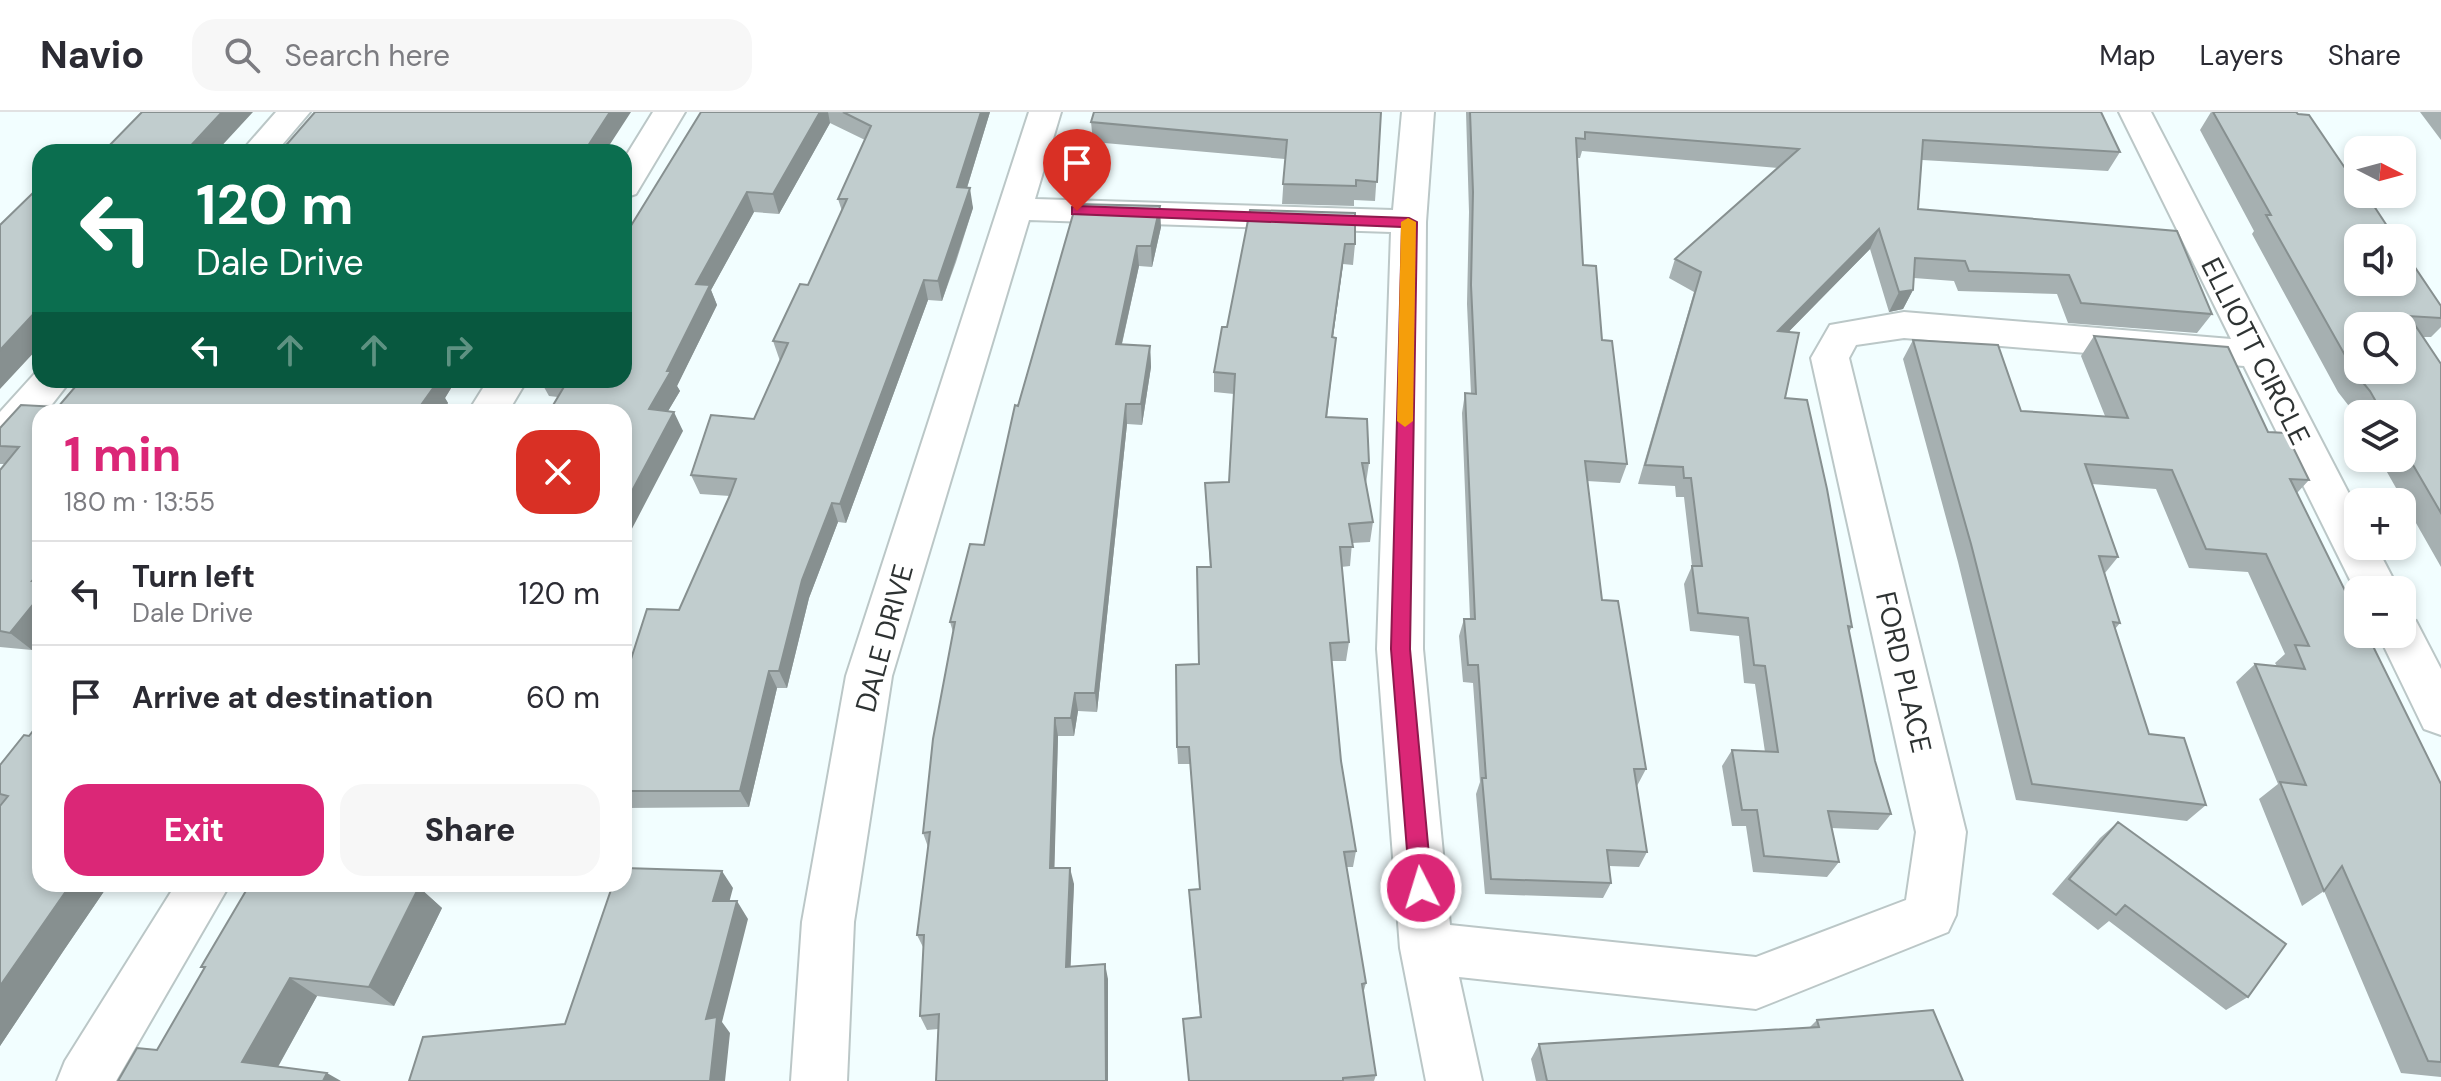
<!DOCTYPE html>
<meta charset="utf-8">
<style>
body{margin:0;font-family:"DM Sans",sans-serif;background:#f7f7f7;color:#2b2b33;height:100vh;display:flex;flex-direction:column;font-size:30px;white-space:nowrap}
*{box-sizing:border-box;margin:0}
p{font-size:26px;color:#7c7c81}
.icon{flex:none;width:44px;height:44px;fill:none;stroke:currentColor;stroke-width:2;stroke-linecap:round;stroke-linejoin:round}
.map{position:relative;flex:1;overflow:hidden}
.details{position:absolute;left:32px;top:292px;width:600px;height:488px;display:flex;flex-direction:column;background:#fff;border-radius:24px;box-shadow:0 4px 12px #0003}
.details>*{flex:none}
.banner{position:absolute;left:32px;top:32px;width:600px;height:244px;border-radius:24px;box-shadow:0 4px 12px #0003;background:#0b6e4f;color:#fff;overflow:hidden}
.needle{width:52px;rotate:96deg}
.buttons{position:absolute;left:2344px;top:24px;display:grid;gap:16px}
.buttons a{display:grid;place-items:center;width:72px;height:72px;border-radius:16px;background:#fff;box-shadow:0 4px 12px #0003;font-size:40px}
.pin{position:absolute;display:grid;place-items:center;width:68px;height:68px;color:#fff;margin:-82px -34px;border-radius:50% 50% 50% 0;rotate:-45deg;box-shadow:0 0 8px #0007}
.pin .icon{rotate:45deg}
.me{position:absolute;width:88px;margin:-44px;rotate:355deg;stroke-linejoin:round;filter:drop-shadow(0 0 6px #0008)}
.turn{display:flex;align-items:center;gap:28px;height:168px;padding:0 32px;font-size:36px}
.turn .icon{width:104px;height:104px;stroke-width:2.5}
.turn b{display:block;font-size:56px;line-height:68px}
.lanes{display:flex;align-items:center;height:76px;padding:0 32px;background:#0003;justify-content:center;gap:40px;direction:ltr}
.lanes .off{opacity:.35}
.round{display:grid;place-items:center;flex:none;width:84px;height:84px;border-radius:24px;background:#f7f7f7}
.overview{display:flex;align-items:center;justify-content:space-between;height:136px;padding:0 32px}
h1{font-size:48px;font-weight:800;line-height:60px;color:#db2777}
.action{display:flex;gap:16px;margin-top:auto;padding:16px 32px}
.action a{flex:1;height:92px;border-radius:24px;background:#db2777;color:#fff;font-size:32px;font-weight:800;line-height:92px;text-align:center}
.action a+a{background:#f7f7f7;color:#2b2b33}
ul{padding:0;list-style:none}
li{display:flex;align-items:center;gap:24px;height:104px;padding:0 32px;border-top:2px solid #e1e1e2}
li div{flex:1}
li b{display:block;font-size:30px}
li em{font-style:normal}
header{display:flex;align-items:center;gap:48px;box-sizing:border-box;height:112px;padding:0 40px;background:#fff;border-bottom:2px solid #e1e1e2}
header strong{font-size:38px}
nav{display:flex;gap:44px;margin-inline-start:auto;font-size:28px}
.search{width:560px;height:72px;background:#f7f7f7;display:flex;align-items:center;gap:20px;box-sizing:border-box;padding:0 28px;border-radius:24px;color:#7c7c81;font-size:30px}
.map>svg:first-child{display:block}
</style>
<header>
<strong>Navio</strong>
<div class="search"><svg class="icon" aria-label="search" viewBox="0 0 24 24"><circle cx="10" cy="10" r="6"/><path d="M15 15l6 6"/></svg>Search here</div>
<nav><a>Map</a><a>Layers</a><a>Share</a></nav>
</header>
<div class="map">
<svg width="2441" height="969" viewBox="0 0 2441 969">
<rect width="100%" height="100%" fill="#f2feff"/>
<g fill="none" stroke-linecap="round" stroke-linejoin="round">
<g stroke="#bbc7c7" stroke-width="4">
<path id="minor" d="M276 0H310L276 40H241Z
M653 0H685L636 82 624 86V47Z
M1029 0H1061L1035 87 1393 98 1402 0H1434L1426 110 1423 537 1450 813 1756 845 1906 788 1916 720 1811 246 1830 213 1904 200 2231 227 2119 0H2151L2358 399V434H2376L2399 478H2358V484L2244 254 1904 226 1856 233 1849 246 1966 720 1956 803 1948 820 1756 897 1459 865 1482 969H1426L1400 836 1377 537 1391 120 1029 108 892 564 854 810 847 969H791L802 810 846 564Z
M38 258 40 268H71L46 300H40V307L14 336 0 341V300Z
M488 268H527L508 300H468Z
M2402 504 2416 509 2441 557V623L2424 617 2378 522H2402Z
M176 772H230L116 969H57L65 949Z"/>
</g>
<use href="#minor" fill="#fff" fill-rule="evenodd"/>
</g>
<path fill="#a6b0b1" d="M701 0H990L967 76 973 96 956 150 942 189 928 188 846 411 838 410 809 486 787 576H777L749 695 624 696V569L679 498 730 384 700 382 691 363 754 307 780 249 773 229 808 173 842 99 838 87 865 28 830 11 779 102 754 100 711 178 717 193 677 274 680 279 668 299 683 319 558 285 549 284 540 268H624Z
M1381 0 1375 89 1354 88V94L1282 92 1285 47 1093 30 1091 10Z
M1466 0H2101L2120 40 2108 59 1922 48 1918 97 2212 202 2197 221 2068 211 2057 182 1958 179 1954 169 1914 166 1913 178 1903 197 1889 200 1870 137 1788 220 1785 286 1852 515 1849 520 1875 649 1891 702 1878 718 1831 716 1839 750 1827 765 1753 760 1746 714H1732L1722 654 1732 638 1765 640 1755 572 1744 571 1739 524 1690 519 1684 472 1692 454 1684 385H1676L1675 374 1638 372 1694 180 1669 166 1675 147 1778 56 1582 39 1580 46H1577L1583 153 1602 228 1627 352 1620 371 1587 369 1602 488 1646 657 1637 674 1647 740 1639 755 1609 754 1611 771 1603 786 1485 782 1476 682 1480 670 1473 571 1463 570 1459 524 1464 507H1470L1462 301 1465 281 1471 282 1467 192 1469 100Z
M2211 0 2345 56 2441 194V215L2431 225H2423L2441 252V455L2379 346H2402V302H2358V309L2352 298 2338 280 2252 122 2254 119 2200 18Z
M2420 0H2441V28Z
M1076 92 1161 115 1152 155 1139 154 1122 232 1150 234 1151 255 1142 313 1127 312 1097 600 1078 599 1074 624H1058L1054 756 1074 772 1070 854 1108 867V969H936L938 917 927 918 920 904 924 837 917 823 928 735 923 721 953 520 950 510 984 433 1018 294Z
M1250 98 1355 132 1353 153 1343 152 1333 225 1336 226 1327 306 1369 351 1366 371 1373 410 1370 430 1352 431 1350 454 1341 455 1349 530 1346 549H1331L1341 649 1356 739 1353 755H1346L1366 871 1363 882 1376 963 1374 969H1189L1200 905 1189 778 1200 777 1190 652H1178L1177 635 1199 552 1210 455 1205 371 1229 370 1234 282 1214 280V260L1227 215Z
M2094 224 2268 320 2309 368 2297 381 2441 672V965L2401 961 2324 779 2302 794 2259 687 2278 672 2236 570 2255 552 2277 554 2275 551 2285 542 2248 460 2189 456 2156 377 2092 372 2118 445 2105 461 2120 511 2115 517 2149 622 2206 693 2187 709 2016 688 1958 450 1903 247 1913 228 2021 299 2105 304 2081 244Z
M81 268H456L445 286 448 291 442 300H40V528L32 538 0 535V358L5 352H0V316L21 293 58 295Z
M0 653 40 772H109L64 838 0 934Z
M2118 710 2248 885 2226 898 2109 809 2098 818 2052 782 2100 726Z
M250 772H424L421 777 442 796 394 894 317 884 278 955 157 938 204 857 201 855Z
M1817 908 1963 969H1536L1531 947 1539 932 1809 916Z"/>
<path fill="#879090" d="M222 0H253L216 40H185Z
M610 0H631L605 40H584Z
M820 0H828L830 11 779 102 773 82Z
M981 0H990L961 95 957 75Z
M970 76 973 96 942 189 938 169Z
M747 80 754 100 711 178 717 193 677 274 680 279 658 316 649 297 667 259 696 172Z
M1160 94 1161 115 1152 155 1151 134Z
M1879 117 1870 137 1770 239 1778 219Z
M1345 132 1343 152 1330 246 1332 225Z
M1137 134 1139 154 1117 253 1116 232Z
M924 168 928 188 846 411 840 392Z
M1913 178 1903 197 1889 200 1899 180Z
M40 195V234L0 277V238Z
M1150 234 1151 255 1142 313 1141 292Z
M432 268H456L445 286 448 291 442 300H416Z
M1126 292 1127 312 1097 600 1095 581Z
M674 300 683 319 624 432V394Z
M832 391 838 410 809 486 787 576 779 559 802 468Z
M40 460V476L32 469Z
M40 484V528L32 538 10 521Z
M769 559 777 576 749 695 740 679Z
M1075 581 1078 599 1074 624 1071 606Z
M1055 606 1058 624 1054 773 1050 756Z
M1070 756 1074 772 1070 870 1066 855Z
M722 759 733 776 725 806 713 789Z
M71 772H109L64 838 0 934V874Z
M390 772H424L421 777 442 796 394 894 369 875Z
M737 789 748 807 722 910 730 921 725 969H710L706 907Z
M1105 852 1108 867V969H1106Z
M290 866 317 884 271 967 242 950Z
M327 961 341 969H323Z"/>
<path fill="#c1cdce" stroke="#879090" stroke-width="2" fill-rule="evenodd" d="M142 0H222L185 40H103Z
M315 0H610L584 40H280Z
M701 0H820L773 82 747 80 696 172 710 173 667 259H671L649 297 674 300 624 394V300H549L568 268H624V125Z
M843 0H981L957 75 970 76 938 169 924 168 840 392 832 391 802 468 779 559H769L740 679H624V569L647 497 679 498 730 383 736 367 691 363 711 303 754 307 788 231 773 229 800 172 808 173 847 87H838L871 14Z
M1094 0H1381L1377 70 1356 68V74L1283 72 1287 28 1091 10Z
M1470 0H2101L2120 40 1923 28 1918 97 2177 119 2212 202 2081 191 2069 163 1969 159 1965 149 1915 146 1913 178 1899 180 1879 117 1778 219 1799 221 1785 286 1807 288 1827 377 1852 515 1848 514 1875 649 1891 702 1828 699 1839 750 1764 744 1757 698H1742L1732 638 1778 640 1765 554 1754 553 1748 506 1698 501 1692 454H1702L1691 366H1684L1683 355 1645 353 1701 160 1675 147 1799 37 1585 20V27L1576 26 1583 153 1596 154 1602 228 1612 229 1627 352 1585 349 1602 488 1618 489 1646 657H1634L1647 740 1607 738 1611 771 1491 767 1482 666H1486L1478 553H1468L1464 507H1475L1465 281 1476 282 1471 173 1473 80Z
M2213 0H2296L2298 2 2309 3 2345 56H2349L2358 70V82H2366L2395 126H2358V170H2402V136L2441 194V206L2409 204 2441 252V401L2402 334V302H2383L2370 279 2355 261 2266 103H2271ZM2358 214H2402V258H2358Z
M40 74V195L0 238V113Z
M1076 92 1160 94 1151 134H1137L1116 232 1150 234 1141 292H1126L1095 581H1075L1071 606H1055L1050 756H1070L1066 855 1105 852 1106 969H936L939 902 920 904 924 823H917L930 720 923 721 933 627 955 510H950L970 432 984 433 1015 293 1018 294Z
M1250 98 1355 101V132H1345L1332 225 1336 226 1326 305 1367 307 1369 351H1362L1373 410 1349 412 1353 435H1340L1349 530 1330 531 1341 649 1356 739 1344 740 1366 871 1362 872 1376 963 1343 966V969H1189L1183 907 1201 905 1189 778 1200 777 1189 635H1177L1176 553 1199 552 1197 455H1211L1205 371 1229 370 1235 262 1214 260 1222 215H1227Z
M2094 224 2228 235 2268 320 2286 321 2309 368 2290 367 2358 505V522H2367L2441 672V950L2428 949 2342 754 2324 779 2280 670 2306 673 2255 552 2305 557 2295 533 2309 534 2266 442 2206 437 2172 358 2085 352 2118 445 2099 444 2120 511 2113 510 2149 622 2184 626 2206 693 2032 672 1971 432 1913 228 1998 233 2021 299 2128 306Z
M81 268H432L430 271 436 272 416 300H40V460L32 469 40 470V484L10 521 0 519V358L19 335 0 334V316L21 293 58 295Z
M40 610V772H71L0 874V694L8 684 0 682V653L24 623 29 624Z
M2118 710 2286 832 2248 885 2125 793 2116 803 2069 767Z
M624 756 722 759 713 789H737L706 907 717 905 710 969H409L423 925 565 912 613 772H624Z
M250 772H391L419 775 369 875 290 866 242 950 327 961 323 969H118L137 936 157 938 205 855H201Z
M1933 898 1963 969H1547L1539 932 1819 915 1817 908Z"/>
<path fill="#db2777" stroke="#8e194d" stroke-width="2" d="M1077 94 1409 106 1417 110 1410 537 1432 776 1428 783 1421 786 1414 783 1410 776 1391 537 1402 115 1072 102V95Z"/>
<path fill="#f59e0b" d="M1408 106 1416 110 1413 309 1405 315 1397 309 1401 110Z"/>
<g text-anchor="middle" stroke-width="7" stroke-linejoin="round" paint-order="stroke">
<g font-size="28" fill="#2e3333" stroke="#fff">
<text transform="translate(2256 239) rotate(63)" y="10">ELLIOTT CIRCLE</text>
<text transform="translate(884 526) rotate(-75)" y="10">DALE DRIVE</text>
<text transform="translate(1904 560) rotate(77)" y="10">FORD PLACE</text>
</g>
</g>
</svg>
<div class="buttons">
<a><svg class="needle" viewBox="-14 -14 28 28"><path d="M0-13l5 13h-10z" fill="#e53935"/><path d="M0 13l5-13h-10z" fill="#7c7c81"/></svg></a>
<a><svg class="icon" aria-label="sound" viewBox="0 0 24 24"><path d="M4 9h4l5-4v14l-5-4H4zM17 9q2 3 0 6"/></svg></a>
<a><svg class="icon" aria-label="search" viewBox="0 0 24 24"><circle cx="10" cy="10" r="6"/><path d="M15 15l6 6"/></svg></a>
<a><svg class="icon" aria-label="layers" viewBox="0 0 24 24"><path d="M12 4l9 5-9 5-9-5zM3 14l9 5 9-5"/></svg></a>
<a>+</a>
<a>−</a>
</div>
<div class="pin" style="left:1077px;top:99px;background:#d93025"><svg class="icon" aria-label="arrive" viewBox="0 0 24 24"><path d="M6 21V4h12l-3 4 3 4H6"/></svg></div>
<svg class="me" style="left:1421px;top:776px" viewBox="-20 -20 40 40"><circle r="17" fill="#db2777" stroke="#fff" stroke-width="3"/><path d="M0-11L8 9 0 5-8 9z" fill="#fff"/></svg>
<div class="banner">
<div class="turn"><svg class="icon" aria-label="left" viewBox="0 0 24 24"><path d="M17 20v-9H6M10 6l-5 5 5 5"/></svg><div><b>120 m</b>Dale Drive</div></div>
<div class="lanes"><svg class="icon" aria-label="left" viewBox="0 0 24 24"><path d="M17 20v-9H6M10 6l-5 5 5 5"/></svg><svg class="icon off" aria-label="ahead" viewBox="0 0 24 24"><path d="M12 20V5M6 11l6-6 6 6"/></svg><svg class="icon off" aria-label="ahead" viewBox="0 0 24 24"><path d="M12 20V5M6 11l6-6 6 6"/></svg><svg class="icon off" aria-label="right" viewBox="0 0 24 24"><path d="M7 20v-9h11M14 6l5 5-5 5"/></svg></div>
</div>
<section class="details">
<div class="overview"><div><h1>1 min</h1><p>180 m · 13:55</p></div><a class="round" style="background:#d93025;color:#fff"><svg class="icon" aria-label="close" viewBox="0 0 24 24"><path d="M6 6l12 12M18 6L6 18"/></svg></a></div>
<ul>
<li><svg class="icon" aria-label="left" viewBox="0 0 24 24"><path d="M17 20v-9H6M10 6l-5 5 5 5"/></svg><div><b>Turn left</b><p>Dale Drive</p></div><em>120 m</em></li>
<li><svg class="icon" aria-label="arrive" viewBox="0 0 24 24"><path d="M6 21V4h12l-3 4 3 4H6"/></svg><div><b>Arrive at destination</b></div><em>60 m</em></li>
</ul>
<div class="action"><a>Exit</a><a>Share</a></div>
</section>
</div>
